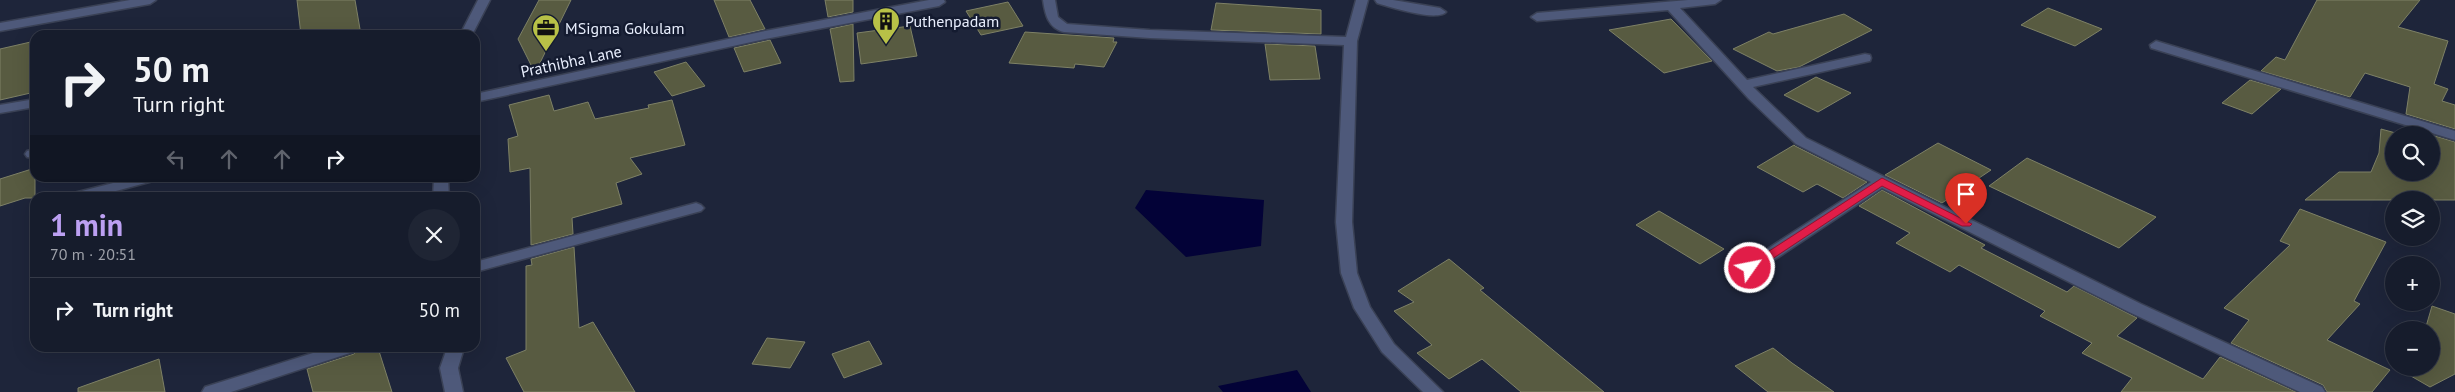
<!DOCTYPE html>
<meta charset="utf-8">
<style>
body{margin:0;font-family:"PT Sans",sans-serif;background:#1f2534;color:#f1f3f6;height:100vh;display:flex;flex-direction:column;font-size:19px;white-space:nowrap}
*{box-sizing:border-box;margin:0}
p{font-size:16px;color:#9ea1a9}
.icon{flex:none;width:28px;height:28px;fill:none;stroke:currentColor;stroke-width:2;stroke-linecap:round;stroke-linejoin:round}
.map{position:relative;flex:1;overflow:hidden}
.panel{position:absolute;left:30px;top:192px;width:450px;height:160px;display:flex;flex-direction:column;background:#161c2c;border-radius:15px;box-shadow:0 5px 20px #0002,0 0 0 1px #353a48}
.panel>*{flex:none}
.top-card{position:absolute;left:30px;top:30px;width:450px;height:152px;border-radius:15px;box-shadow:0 5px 20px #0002,0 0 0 1px #353a48;background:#161c2c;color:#f1f3f6;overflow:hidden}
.fabs{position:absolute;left:2385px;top:126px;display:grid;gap:10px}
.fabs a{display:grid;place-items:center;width:55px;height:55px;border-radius:50%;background:#161c2c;box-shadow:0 5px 20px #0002,0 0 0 1px #353a48;font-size:25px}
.pin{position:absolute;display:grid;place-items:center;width:42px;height:42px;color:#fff;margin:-51px -21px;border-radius:50% 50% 50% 0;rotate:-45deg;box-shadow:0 0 5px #0007}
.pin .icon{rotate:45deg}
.me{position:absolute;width:55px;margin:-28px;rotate:57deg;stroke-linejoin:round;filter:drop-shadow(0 0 4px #0008)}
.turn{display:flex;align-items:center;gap:18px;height:105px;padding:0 20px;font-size:22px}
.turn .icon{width:65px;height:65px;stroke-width:2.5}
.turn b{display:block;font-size:35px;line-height:42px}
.lanes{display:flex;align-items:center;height:48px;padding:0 20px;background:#0003;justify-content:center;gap:25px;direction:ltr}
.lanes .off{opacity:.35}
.round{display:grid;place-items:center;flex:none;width:52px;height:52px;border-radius:26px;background:#1f2534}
.overview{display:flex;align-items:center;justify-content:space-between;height:85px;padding:0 20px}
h1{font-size:30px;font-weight:700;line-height:38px;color:#bca0f2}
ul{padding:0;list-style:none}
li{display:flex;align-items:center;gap:15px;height:65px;padding:0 20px;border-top:1px solid #353a48}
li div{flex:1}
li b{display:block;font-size:19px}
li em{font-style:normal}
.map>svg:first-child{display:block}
</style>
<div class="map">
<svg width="2455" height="392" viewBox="0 0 2455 392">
<rect width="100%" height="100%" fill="#1e253a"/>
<path fill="#030237" d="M1146 190 1264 200 1261 246 1186 257 1135 208Z
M1297 370 1311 392H1223L1218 386Z"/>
<path fill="#585b41" stroke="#7e8166" d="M297 0H355L361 35H301Z
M539 0H571L535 73 518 39Z
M714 0H750L765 29 729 37Z
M825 0H853V12L828 17Z
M2317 0H2420L2398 27 2448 41 2434 84 2448 89 2442 101 2455 105V129L2406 114 2410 87 2365 73 2350 97 2261 71 2276 57 2285 60Z
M1008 2 1023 26 981 35 966 11Z
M1216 3 1321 10V34L1211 30Z
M2048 8 2102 29 2075 46 2021 25Z
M1844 14 1872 30 1799 67 1777 71 1733 49 1769 32 1773 34Z
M1671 19 1712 61 1664 73 1609 30Z
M853 24 854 81 840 82 830 29Z
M910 26 917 56 861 64 857 33Z
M1025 32 1114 38 1113 42H1117L1104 67 1075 64 1074 68 1009 63Z
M770 40 781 63 744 72 734 48Z
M35 41V92L0 100V49Z
M1265 44 1315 46 1320 79 1270 80Z
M686 62 705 86 672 96 654 72Z
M1816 77 1851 93 1818 112 1784 95Z
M2250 80 2281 89 2252 114 2222 103Z
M549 95 554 111 588 102 595 119 649 108 648 105 672 100 685 145 630 158 642 174 616 183 622 204 572 218 573 234 531 245 530 168 510 172 508 139 518 136 509 105Z
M2405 127 2455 142V200H2305L2339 172H2371L2379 153 2381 129 2403 135H2394V172H2431V135H2404Z
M1938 143 1991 170 1942 203 1885 175Z
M1794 145 1795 146 1867 182 1843 198 1817 184 1803 192 1757 167Z
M2027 158 2156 217 2119 248 1989 186Z
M35 168V198H25L0 206V179Z
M1882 190 1985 245 1981 248 2067 292 2074 286 2137 318 2117 336 2203 379 2220 357 2296 392H2121L2132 378 2082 353 2092 343 2040 316 2045 311 1959 265 1950 272 1896 243 1910 233 1859 206Z
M2300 209 2386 242 2354 301 2360 304 2327 340 2390 370 2372 392H2327L2323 385 2231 343 2249 320 2224 308 2290 245 2280 241Z
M1659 211 1724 249 1700 264 1636 225Z
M574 247 579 328 593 322 635 392H524L506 358 526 350V266L532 265 531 259Z
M1449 259 1484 288 1480 290 1604 392H1521L1482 359 1449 379 1417 353 1432 345 1394 311 1414 302 1398 291Z
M2432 306 2455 314V374L2430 387 2397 368H2431V330H2425Z
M767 338 805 342 790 368 752 364Z
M869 341 882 364 844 378 832 354Z
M358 348H378L392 392H313L307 369 354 354Z
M1773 348 1792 363 1834 392H1768L1735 366Z
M159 359 165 392H78V388Z"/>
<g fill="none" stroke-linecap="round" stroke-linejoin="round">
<g stroke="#3a4155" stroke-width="3">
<path id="minor" d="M130 0H156L150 4 0 31V23Z
M478 0H490L472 35H460Z
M929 0H944L945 2 939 6 765 39 475 102V94L765 31Z
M1043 0H1055L1058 17 1067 24 1150 30 1346 37 1356 0H1368L1357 41 1352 222 1357 273 1370 307 1394 344 1443 392H1423L1382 352 1354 308 1341 273 1336 222 1344 45 1150 38 1064 32C1048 28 1045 14 1043 0Z
M1375 0H1393L1440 8 1446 12C1437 22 1390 7 1377 3Z
M1688 0H1721L1715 4 1680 8 1747 80 1865 54 1870 55 1871 58 1870 61 1753 87 1806 138 2141 304 2322 387 2325 392H2300L2129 312 1882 188 1756 272H1744L1742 268 1744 264 1871 182 1796 144 1749 99 1668 10 1537 21 1531 17 1537 13Z
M2156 41 2455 131V140L2151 48 2150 45Z
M35 99V107L0 113V105Z
M35 149V158L27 157 25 154 27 151Z
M133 178H155L153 181 90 198H64L66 195Z
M434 178H448L449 198H433Z
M696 203 701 205 704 208 701 211 475 272V262Z
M329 348H356L353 352 231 392H202L205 387Z
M447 348H464L458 368 463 392H445L440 368Z"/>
</g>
<use href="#minor" fill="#4e597a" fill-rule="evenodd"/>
</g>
<path fill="#e11d48" stroke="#92132f" d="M1882 178 1972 224 1970 226H1962L1882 186 1754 271H1746L1744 268 1746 266Z"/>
<defs>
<g id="building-pin" transform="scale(1.4375)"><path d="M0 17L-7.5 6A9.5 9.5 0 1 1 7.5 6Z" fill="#b8c147" stroke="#141b30"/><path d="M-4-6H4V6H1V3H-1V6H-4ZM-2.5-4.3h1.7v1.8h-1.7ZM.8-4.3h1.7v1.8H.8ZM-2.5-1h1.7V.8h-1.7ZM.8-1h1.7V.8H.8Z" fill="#111"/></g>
<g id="office-pin" transform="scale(1.4375)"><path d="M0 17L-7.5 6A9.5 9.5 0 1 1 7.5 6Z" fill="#b8c147" stroke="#141b30"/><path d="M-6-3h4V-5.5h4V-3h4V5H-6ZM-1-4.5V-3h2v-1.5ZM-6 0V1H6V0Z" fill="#111"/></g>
</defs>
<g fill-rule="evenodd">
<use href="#building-pin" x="886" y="21"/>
<use href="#office-pin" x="546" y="28"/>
</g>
<g text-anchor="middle" stroke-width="5" stroke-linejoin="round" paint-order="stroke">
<g font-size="16" fill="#e8eefd" stroke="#141b30" text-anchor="start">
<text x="905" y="27">Puthenpadam</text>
<text x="565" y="34">MSigma Gokulam</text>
</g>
<g font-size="16" fill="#e8eefd" stroke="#141b30">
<text transform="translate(571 61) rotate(-12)" y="6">Prathibha Lane</text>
</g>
</g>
</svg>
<div class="fabs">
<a><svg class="icon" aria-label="search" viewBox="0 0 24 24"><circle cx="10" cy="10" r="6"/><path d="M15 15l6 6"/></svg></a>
<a><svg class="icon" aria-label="layers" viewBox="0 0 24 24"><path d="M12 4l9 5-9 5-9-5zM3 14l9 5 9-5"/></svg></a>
<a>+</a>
<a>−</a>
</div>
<div class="pin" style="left:1966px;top:224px;background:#d93025"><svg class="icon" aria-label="arrive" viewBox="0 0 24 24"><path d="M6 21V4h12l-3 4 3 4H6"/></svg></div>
<svg class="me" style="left:1750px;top:268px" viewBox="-20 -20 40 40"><circle r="17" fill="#e11d48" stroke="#fff" stroke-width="3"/><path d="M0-11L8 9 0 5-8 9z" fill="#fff"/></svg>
<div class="top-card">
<div class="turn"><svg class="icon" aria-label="right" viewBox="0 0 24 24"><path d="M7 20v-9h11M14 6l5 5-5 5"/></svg><div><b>50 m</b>Turn right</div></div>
<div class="lanes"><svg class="icon off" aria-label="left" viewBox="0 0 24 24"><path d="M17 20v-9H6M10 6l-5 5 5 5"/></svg><svg class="icon off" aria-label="ahead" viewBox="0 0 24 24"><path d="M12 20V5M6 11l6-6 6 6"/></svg><svg class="icon off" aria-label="ahead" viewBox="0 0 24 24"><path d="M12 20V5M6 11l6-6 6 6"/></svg><svg class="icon" aria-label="right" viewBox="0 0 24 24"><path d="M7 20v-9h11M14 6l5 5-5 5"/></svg></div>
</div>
<section class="panel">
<div class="overview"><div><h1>1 min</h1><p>70 m · 20:51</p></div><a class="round"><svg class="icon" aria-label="close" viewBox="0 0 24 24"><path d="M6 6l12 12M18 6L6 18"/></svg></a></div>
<ul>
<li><svg class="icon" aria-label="right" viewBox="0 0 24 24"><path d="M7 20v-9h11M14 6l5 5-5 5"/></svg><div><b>Turn right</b></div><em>50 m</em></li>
</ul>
</section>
</div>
